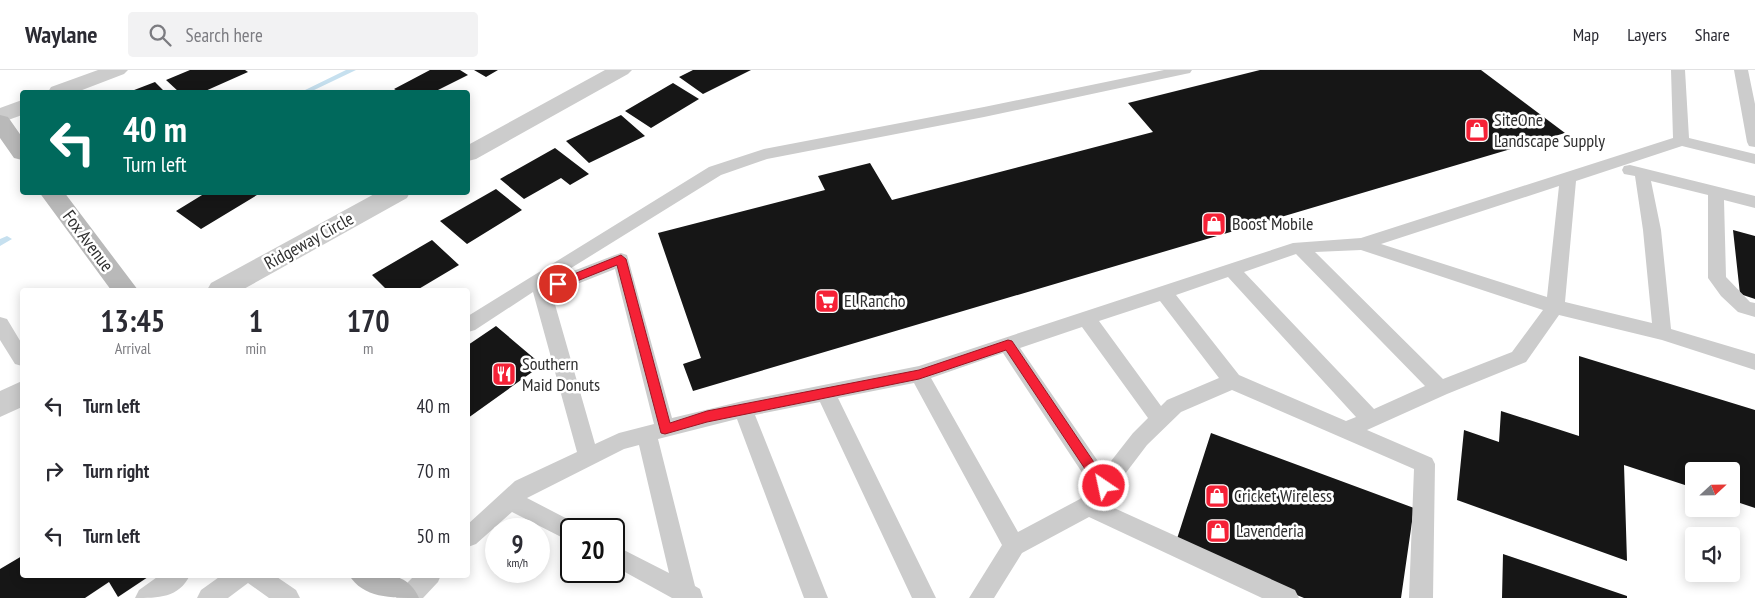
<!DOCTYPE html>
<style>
body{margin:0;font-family:"PT Sans Narrow",sans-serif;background:#f2f2f3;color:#2b2b33;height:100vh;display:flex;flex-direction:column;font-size:19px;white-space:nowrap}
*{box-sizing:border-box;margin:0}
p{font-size:16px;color:#7c7c81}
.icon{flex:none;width:28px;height:28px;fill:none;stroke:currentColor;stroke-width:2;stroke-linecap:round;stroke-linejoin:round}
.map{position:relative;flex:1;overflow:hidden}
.side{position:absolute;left:20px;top:218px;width:450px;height:290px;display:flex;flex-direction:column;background:#fff;border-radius:5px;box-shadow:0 2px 12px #0003}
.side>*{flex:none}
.hud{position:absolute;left:20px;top:20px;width:450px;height:105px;border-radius:5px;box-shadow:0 2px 12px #0003;background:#00695c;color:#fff;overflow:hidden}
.needle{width:32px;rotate:68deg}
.fabs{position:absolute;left:1685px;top:392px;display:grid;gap:10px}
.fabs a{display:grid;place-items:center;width:55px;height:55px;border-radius:5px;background:#fff;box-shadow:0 2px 12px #0003;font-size:25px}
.speed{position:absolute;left:485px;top:448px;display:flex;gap:10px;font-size:25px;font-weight:700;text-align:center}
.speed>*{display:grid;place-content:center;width:65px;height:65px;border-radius:50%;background:#fff;box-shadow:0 2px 12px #0003;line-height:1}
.speed small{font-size:12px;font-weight:400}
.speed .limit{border:2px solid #111;border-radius:8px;background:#fff;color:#111}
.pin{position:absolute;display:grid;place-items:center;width:42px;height:42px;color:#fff;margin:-21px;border:2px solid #fff;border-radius:50%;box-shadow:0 1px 5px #0007}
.me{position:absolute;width:55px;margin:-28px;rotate:326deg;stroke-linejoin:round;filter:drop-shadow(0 0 4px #0008)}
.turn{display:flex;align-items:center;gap:18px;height:105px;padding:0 20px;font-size:22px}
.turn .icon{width:65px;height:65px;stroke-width:2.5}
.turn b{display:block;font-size:35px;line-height:42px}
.eta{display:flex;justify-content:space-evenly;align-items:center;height:85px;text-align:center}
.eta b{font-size:30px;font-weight:600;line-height:35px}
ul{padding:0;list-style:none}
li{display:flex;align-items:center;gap:15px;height:65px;padding:0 20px}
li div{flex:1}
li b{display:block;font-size:19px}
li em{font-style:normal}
header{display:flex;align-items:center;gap:30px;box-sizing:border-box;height:70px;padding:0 25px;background:#fff;border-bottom:1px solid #e1e1e2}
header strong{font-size:24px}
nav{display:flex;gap:28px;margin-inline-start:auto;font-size:18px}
.search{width:350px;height:45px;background:#f2f2f3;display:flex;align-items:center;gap:12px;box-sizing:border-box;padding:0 18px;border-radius:5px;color:#7c7c81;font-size:19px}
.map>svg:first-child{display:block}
</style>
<header>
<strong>Waylane</strong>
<div class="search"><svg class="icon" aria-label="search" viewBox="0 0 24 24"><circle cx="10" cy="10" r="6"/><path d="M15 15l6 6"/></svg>Search here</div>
<nav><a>Map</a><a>Layers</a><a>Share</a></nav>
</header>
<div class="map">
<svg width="1755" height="528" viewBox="0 0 1755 528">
<rect width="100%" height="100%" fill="#fff"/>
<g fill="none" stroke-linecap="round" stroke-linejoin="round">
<path fill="#c6e0ef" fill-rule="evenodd" d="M346 0H356L310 22H301Z
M7 166 12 169 0 176V169Z"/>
</g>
<path fill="#161616" d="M190 0H245L248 2 203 22H179L166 10Z
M430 0H460L468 5 434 22H399L394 19Z
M474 0H498L486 7Z
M693 0H751L703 24 679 7Z
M1260 0H1481L1565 63 693 321 683 294 701 288 658 163 825 120 818 106 870 93 892 130 1153 62 1128 33Z
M155 12 165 22H129Z
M673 13 699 29 651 58 625 41Z
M621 45 645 66 589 93 566 71Z
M555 78 589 104 570 115 561 108 524 129 500 109Z
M496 119 522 140 467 174 440 151Z
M207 122H262L201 159 176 141Z
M1733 160 1755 166V229L1740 224Z
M432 170 459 195 417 220H387L372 205Z
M496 256 542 295 468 348V275Z
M1579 286 1755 340V438L1731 430V401H1694V418L1624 395 1627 491 1457 430 1464 360 1499 372 1501 341 1579 366Z
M1211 363 1414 438 1401 528H1304L1175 475Z
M1503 484 1627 526V528H1502Z
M22 486V505H151L118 527 109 512 85 528H0V499Z"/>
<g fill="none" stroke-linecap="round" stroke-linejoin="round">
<path fill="#ccc" fill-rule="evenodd" d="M1164 0H1192L1190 3 1185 4 984 47 767 89 721 105 555 208 615 185 621 183 627 185 672 348 743 331 919 296 1293 173 1361 168 1673 68 1671 0H1685L1689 68 1755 84V94L1682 76 1576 111 1565 232 1652 253 1643 160 1635 106 1624 104 1622 100 1624 96 1630 95 1755 126V138L1724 130 1726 207 1750 232 1755 233V247L1738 242 1721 226 1708 208V125L1651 111 1661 160 1671 259 1755 284V300L1662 270 1559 245 1526 292 1447 324 1367 360 1432 388 1435 394 1433 528H1409L1414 399 1232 320 1181 342 1147 375 1103 433 1295 520 1299 528H1262L1089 447 1022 483 994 528H969L1002 475 914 313 838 328 936 528H912L820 332 755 345 828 528H804L737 349 658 369 695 516 700 519 703 528H672L614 496V475L669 503 639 375 624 379 527 428 579 455 581 459H571V472L512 442 476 474 468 477V454L515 411 577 382 533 222 475 260 468 262V246L709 97 764 79 984 37ZM1559 116 1547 227 1381 174ZM1361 180 1543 240 1512 282 1443 309 1315 182ZM1296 184 1425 316 1374 339 1244 202ZM615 199 654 354 619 363 595 374 552 224ZM1228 207 1356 347 1346 351 1239 305 1176 225ZM1160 231 1219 308 1167 330 1161 336 1099 251ZM1082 257 1148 348 1133 363 1104 400 1020 278ZM1003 283 1091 416 1080 429 1018 462 931 308Z
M1734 0H1748L1755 34V77L1749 76 1747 72Z
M0 247 7 249 22 274V296L15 294 0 270Z
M160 505H190C179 528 158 528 135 528L139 520Z
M222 505H274L296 520 300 528H269L248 513 228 528H197L201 520Z
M415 505H441L438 512 423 528H396L400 520Z"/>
<path fill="#ccc" fill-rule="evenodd" d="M98 0H128L124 4 77 22H48L51 17Z
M605 0H632L628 4 476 89 468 91V75Z
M22 30V45L0 53V38Z
M378 122H410L407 128 242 220H207L211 213Z
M22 311V337L0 347V321Z"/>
<path fill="#b9b9b9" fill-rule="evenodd" d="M0 45 8 47 22 67V90L14 88 0 68Z
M39 122H64L138 220H111Z
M349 505C377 505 406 498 419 528 391 528 363 528 349 505Z"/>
</g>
<path fill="#f52136" stroke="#9f1523" d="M621 185 626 189 670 353 707 341 919 300 1008 270 1012 271 1110 416 1108 420 1104 421 1099 420 1006 280 919 309 707 352 665 364 661 363 617 195 562 217H554L553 214 554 212Z"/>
<defs>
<g id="shop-square" transform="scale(1.25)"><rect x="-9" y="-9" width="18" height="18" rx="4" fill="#f52136" stroke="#fff"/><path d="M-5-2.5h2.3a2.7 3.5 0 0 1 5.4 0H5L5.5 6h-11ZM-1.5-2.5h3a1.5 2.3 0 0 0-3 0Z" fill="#fff"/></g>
<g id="supermarket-square" transform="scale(1.25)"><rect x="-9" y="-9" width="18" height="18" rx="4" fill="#f52136" stroke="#fff"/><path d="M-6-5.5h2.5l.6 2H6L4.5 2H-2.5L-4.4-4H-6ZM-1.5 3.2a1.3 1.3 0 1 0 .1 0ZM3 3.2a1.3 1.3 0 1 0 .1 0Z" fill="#fff"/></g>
<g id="restaurant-square" transform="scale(1.25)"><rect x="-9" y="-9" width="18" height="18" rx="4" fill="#f52136" stroke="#fff"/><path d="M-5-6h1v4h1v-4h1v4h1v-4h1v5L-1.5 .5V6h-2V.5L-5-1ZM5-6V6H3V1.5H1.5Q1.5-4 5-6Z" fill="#fff"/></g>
</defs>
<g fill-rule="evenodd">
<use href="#shop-square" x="1477" y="60"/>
<use href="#shop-square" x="1214" y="154"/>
<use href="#supermarket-square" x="827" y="231"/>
<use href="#restaurant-square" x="504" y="304"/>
<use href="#shop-square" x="1217" y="426"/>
<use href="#shop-square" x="1218" y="461"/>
</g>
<g text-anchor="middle" stroke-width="5" stroke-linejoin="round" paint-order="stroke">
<g font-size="18" fill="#2f2f2f" stroke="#fff" text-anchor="start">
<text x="1494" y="56">SiteOne<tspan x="1494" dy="21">Landscape Supply</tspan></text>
<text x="1232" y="160">Boost Mobile</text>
<text x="844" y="237">El Rancho</text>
<text x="522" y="300">Southern<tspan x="522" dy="21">Maid Donuts</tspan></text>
<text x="1234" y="432">Cricket Wireless</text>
<text x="1236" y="467">Lavenderia</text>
</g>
<g font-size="18" fill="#2f2f2f" stroke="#fff">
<text transform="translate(88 171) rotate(53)" y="6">Fox Avenue</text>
<text transform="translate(309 171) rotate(-29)" y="6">Ridgeway Circle</text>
</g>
</g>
</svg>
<div class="fabs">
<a><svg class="needle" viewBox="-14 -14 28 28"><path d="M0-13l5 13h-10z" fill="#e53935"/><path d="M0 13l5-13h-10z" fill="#7c7c81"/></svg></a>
<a><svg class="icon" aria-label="sound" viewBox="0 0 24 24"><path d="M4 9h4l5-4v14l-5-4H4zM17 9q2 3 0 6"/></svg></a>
</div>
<div class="speed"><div>9<small>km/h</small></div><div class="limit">20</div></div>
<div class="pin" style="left:558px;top:214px;background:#d93025"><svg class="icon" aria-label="arrive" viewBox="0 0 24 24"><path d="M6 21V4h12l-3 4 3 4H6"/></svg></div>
<svg class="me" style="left:1104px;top:416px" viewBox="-20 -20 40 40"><circle r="17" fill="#f52136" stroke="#fff" stroke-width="3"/><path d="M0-11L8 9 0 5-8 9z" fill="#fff"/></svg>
<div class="hud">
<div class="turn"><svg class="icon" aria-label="left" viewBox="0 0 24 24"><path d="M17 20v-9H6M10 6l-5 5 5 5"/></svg><div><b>40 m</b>Turn left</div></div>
</div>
<section class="side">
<div class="eta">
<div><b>13:45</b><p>Arrival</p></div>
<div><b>1</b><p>min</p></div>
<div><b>170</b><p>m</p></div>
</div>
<ul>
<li><svg class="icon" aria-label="left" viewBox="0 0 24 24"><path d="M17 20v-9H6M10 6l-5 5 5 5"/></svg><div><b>Turn left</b></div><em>40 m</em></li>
<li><svg class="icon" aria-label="right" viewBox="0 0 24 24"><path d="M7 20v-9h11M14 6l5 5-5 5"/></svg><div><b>Turn right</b></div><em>70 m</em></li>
<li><svg class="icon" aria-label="left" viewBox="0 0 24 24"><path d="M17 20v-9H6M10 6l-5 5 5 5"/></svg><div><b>Turn left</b></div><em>50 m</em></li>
</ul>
</section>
</div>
